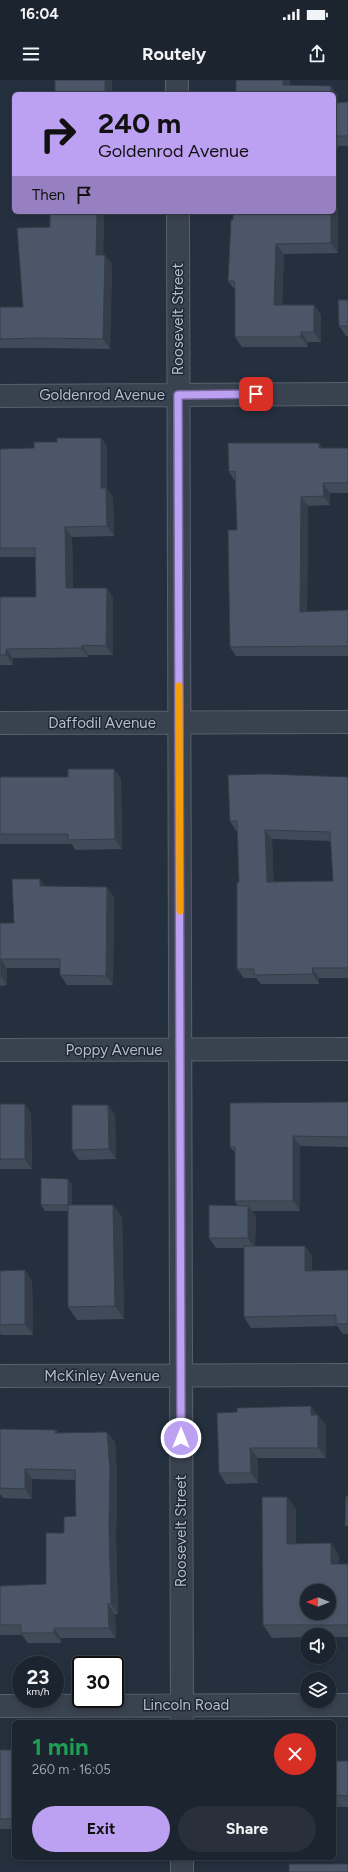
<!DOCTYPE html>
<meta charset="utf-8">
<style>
body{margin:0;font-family:Figtree,sans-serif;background:#29303b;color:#f1f3f6;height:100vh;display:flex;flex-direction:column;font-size:15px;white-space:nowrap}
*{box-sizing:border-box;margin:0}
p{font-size:13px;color:#a0a4aa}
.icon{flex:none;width:22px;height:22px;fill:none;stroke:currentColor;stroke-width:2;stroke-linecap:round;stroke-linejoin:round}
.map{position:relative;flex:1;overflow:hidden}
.sheet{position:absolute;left:12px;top:1640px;width:324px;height:140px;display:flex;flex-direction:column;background:#1c242f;border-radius:6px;box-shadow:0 2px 6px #0003,0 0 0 1px #3a414b}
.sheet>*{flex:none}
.top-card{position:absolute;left:12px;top:12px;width:324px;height:122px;border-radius:6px;box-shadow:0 2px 6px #0003,0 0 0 1px #3a414b;background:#bca0f2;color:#111;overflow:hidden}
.needle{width:26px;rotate:270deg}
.fabs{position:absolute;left:300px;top:1504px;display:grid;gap:8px}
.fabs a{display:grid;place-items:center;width:36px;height:36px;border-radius:50%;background:#1c242f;box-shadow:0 2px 6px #0003,0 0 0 1px #3a414b;font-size:20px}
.speed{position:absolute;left:12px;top:1576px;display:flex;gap:8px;font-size:20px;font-weight:700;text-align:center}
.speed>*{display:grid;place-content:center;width:52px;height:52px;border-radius:50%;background:#1c242f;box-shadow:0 2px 6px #0003,0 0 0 1px #3a414b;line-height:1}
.speed small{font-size:10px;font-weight:400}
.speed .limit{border:2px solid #111;border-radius:6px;background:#fff;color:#111}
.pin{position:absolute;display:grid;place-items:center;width:34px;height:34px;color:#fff;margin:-17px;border-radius:8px;box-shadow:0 2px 6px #0006}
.me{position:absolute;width:44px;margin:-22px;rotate:0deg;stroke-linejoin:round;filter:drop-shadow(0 0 3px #0008)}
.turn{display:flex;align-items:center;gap:14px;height:84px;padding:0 20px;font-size:18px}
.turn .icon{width:52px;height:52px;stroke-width:2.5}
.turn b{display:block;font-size:28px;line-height:34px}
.then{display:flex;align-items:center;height:38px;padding:0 20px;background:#0003;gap:8px;font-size:15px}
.round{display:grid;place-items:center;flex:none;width:42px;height:42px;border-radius:21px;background:#29303b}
.headline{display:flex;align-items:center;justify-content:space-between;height:68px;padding:0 20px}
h1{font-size:24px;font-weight:700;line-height:30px;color:#1e9e55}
.button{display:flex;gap:8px;margin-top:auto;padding:8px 20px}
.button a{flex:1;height:46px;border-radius:24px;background:#bca0f2;color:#111;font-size:16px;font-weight:700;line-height:46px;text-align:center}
.button a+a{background:#29303b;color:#f1f3f6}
.status{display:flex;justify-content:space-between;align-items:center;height:28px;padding:0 20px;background:#1c242f;direction:ltr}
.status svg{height:11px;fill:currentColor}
header{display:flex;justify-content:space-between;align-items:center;height:52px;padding:0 20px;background:#1c242f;font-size:18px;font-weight:700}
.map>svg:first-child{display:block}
</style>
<div class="status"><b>16:04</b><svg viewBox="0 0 49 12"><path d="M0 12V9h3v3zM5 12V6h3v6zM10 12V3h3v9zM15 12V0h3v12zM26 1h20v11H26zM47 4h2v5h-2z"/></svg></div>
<header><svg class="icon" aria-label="menu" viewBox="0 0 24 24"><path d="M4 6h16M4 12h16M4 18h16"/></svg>Routely<svg class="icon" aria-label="share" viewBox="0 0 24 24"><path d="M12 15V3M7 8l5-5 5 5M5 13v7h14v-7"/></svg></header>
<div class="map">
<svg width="348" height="1792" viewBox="0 0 348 1792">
<rect width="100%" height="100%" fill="#25303f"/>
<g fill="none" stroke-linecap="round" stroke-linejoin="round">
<g stroke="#57606d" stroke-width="24">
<path id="minor" d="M177 0V14
M178 132 182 1642
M0 316 348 314
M0 643 348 642
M0 970 348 969
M0 1296 348 1295
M0 1626 348 1625
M182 1778V1792"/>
</g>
<use href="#minor" stroke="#39424f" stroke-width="22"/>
</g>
<path fill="#404b59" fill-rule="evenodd" d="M236 0H290V5L331 6 338 16V23L348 22V66H338V68H334V14H236Z
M338 128V173L284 174 282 225H314L321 235V262H308V267H242L235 257V210L228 201 233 140Z
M50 132H104L103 175 112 184 110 269 46 268H0V227H23L50 147Z
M348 220V256H346L339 246Z
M101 358 107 367V409L113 417 114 456 72 457 73 508H107L113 518V575H88V577L13 578V585H0V517H36V477H0V369L34 368 57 362Z
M323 368H348V413H330V425L308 426 307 531 348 530V576H236L230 567 237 450 235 401 229 392Z
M114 689 121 699 122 769 75 770 72 764H0V697H68Z
M348 697V898H319V904H261L256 898H244L237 889 239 802 237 751H236L230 741ZM272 759 331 761 333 801 273 802Z
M45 806 114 817 113 905H67L60 895V888H7V905L0 906V843H14Z
M348 1022V1067L300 1066V1131H252L256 1136 255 1166H305L312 1176V1191L348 1190V1254H343L337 1246 251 1248 244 1237V1168H216L209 1158 238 1126 235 1121V1073L230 1067Z
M0 1024 31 1033 32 1089H0Z
M108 1025 115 1035 116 1079 79 1080 72 1070Z
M68 1099 72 1104V1125H113L122 1137 124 1239 77 1240 68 1227V1131H45L41 1125Z
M0 1191 32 1201 33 1255H1L0 1253Z
M217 1333 317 1335 326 1345V1378H258V1403L226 1404 219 1393Z
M0 1349 56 1350 58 1353 115 1362 117 1400 116 1457 118 1534H115L116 1558H61V1563H28L22 1555H0V1506L46 1504 64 1453 76 1436 75 1400 32 1399V1419L3 1418 0 1414Z
M287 1417 296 1430V1464L331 1463 339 1476V1484H348V1557H329V1555H307V1557L272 1558 263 1545Z
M0 1670H14V1749H0Z
M334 1681H348V1727H334Z"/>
<path fill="#343d49" d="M105 0H112V14H105Z
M283 0H290V14L283 5Z
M331 6 338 16V33L334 27V14H331Z
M334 61 338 66V68L334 62Z
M334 121 338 128V173L331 163V132H334Z
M97 132H104L103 184 96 175Z
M276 164 284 174 281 235 274 225Z
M105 175 112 184 110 269 103 259Z
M314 225 321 235V262L314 252Z
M301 252 308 262V267L301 257Z
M101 358 107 367V409L113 417 114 456 107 446 101 408Z
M319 363 326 372 319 368Z
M323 403 330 413V425L324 416Z
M301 417 308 426 307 541 300 532Z
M65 447 72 457 73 518 66 508Z
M107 508 113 518V575L106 566Z
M82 565 88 575V577L82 568Z
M6 569 13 578V585L6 575Z
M114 689 121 699 122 769 115 759Z
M265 750 272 759 274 811 267 802Z
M40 799 46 809 40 806Z
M107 807 114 817 113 905 106 896Z
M1 879 7 888V905L1 896Z
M312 888 319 898V904L313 894Z
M25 1024 31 1033 32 1089 25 1079Z
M108 1025 115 1035 116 1079 109 1069Z
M293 1056 300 1066V1131L293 1121Z
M68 1099 72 1104V1131L68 1125Z
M113 1125 122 1137 124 1239 115 1226Z
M248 1126 256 1136 255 1169 248 1158Z
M305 1166 312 1176V1201L305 1191Z
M25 1190 32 1201 33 1255 25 1244Z
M311 1326 318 1336 311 1335Z
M318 1335 326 1345V1378L318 1368Z
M107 1352 115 1362 117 1400 116 1457 118 1534 111 1524 109 1447Z
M250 1368 258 1378V1403L251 1393Z
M25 1389 32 1399V1419L25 1409Z
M287 1417 296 1430V1476L287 1464Z
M331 1463 339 1476V1496L331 1484Z
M108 1524 115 1534 116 1558 109 1548Z
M54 1548 61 1558V1563L54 1553Z"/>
<path fill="#4b5768" stroke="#343d49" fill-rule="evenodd" d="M55 0H105V14H55Z
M236 0H283V5L331 6V14H236Z
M348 22V56H334V23Z
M50 132H97L96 175H105L103 259 40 258 0 259V227H23L17 148 50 147Z
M233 132H331V163L276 164 274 225H314V252H301V257H235V209L234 201H228L231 140H233Z
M338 220H348V246H339Z
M57 358H101V408H106L107 446 65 447 66 508H107L106 566 82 565V568L6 569V575H0V517H36L35 468H0V369L34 368V362H57Z
M228 363H319V368H348V403H323L324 416 301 417 300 532 348 530V566L230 567 228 450H237L235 391 229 392Z
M68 689H114L115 759 68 760V754H0V697H68Z
M264 694 348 697V888H312L313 894 254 895V889H237V802H239L237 741H230L228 695ZM265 750 330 752 333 801 267 802Z
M12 799H40V806L107 807 106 896 60 895V879H1V896H0V843H14Z
M348 1022V1057L293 1056V1121H235V1067H230V1023Z
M0 1024H25V1079H0Z
M72 1025H108L109 1069 72 1070Z
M41 1098 68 1099V1125H41Z
M68 1125H113L115 1226 68 1227Z
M209 1125 248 1126V1158H209Z
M244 1166H305V1191L348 1190V1244H336V1235L244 1237Z
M25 1190V1244L0 1245V1191Z
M311 1326V1335H318V1368H250L251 1393H219L217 1333 237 1332V1328Z
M0 1349 56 1350 55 1353 107 1352 110 1390 109 1447 111 1524H108L109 1548H54V1553H21V1545H0V1506L46 1504V1453H64V1437L76 1436 75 1390 25 1389V1409L0 1408Z
M346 1416H348V1446H345Z
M262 1417H287V1464L331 1463V1484H348V1545H263ZM307 1511H329V1533H307Z
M0 1670H14V1739H0Z
M334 1681H348V1716L334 1715Z
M289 1784H348V1792H289Z"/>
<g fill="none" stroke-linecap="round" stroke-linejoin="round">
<g stroke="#7a689d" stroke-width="10">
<path id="route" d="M181 1358 178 315 256 314"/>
</g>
<use href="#route" stroke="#bca0f2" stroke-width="7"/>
<path stroke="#f59e0b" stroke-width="7" d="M179 606 180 831"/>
</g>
<g text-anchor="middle" stroke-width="3" stroke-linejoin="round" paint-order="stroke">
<g font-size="15" fill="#b6bdca" stroke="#1e2734">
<text transform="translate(178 239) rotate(-90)" y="5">Roosevelt Street</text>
<text x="102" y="320">Goldenrod Avenue</text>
<text x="102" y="648">Daffodil Avenue</text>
<text x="114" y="975">Poppy Avenue</text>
<text x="102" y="1301">McKinley Avenue</text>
<text transform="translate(181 1451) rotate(-90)" y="5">Roosevelt Street</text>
<text x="186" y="1630">Lincoln Road</text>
</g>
</g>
</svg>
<div class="fabs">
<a><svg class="needle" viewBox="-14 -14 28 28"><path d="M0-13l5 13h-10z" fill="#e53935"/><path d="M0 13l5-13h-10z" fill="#a0a4aa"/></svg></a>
<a><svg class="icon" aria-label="sound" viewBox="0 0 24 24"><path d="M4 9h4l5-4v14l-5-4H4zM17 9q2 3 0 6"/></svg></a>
<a><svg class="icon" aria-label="layers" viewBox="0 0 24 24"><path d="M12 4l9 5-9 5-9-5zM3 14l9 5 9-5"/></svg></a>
</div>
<div class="speed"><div>23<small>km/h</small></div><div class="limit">30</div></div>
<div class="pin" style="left:256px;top:314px;background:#d93025"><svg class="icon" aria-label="arrive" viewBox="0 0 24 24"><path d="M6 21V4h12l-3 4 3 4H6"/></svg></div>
<svg class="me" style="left:181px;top:1358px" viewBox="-20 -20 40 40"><circle r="17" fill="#bca0f2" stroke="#fff" stroke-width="3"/><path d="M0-11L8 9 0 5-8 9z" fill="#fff"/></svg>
<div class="top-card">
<div class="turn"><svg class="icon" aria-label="right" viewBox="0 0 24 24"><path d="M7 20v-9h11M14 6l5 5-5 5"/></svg><div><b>240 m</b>Goldenrod Avenue</div></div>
<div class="then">Then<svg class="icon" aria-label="arrive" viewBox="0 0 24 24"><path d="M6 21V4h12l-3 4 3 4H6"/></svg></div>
</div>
<section class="sheet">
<div class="headline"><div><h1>1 min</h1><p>260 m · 16:05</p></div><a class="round" style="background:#d93025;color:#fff"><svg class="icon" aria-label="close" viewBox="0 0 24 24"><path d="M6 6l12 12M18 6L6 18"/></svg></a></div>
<div class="button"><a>Exit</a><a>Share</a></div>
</section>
</div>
